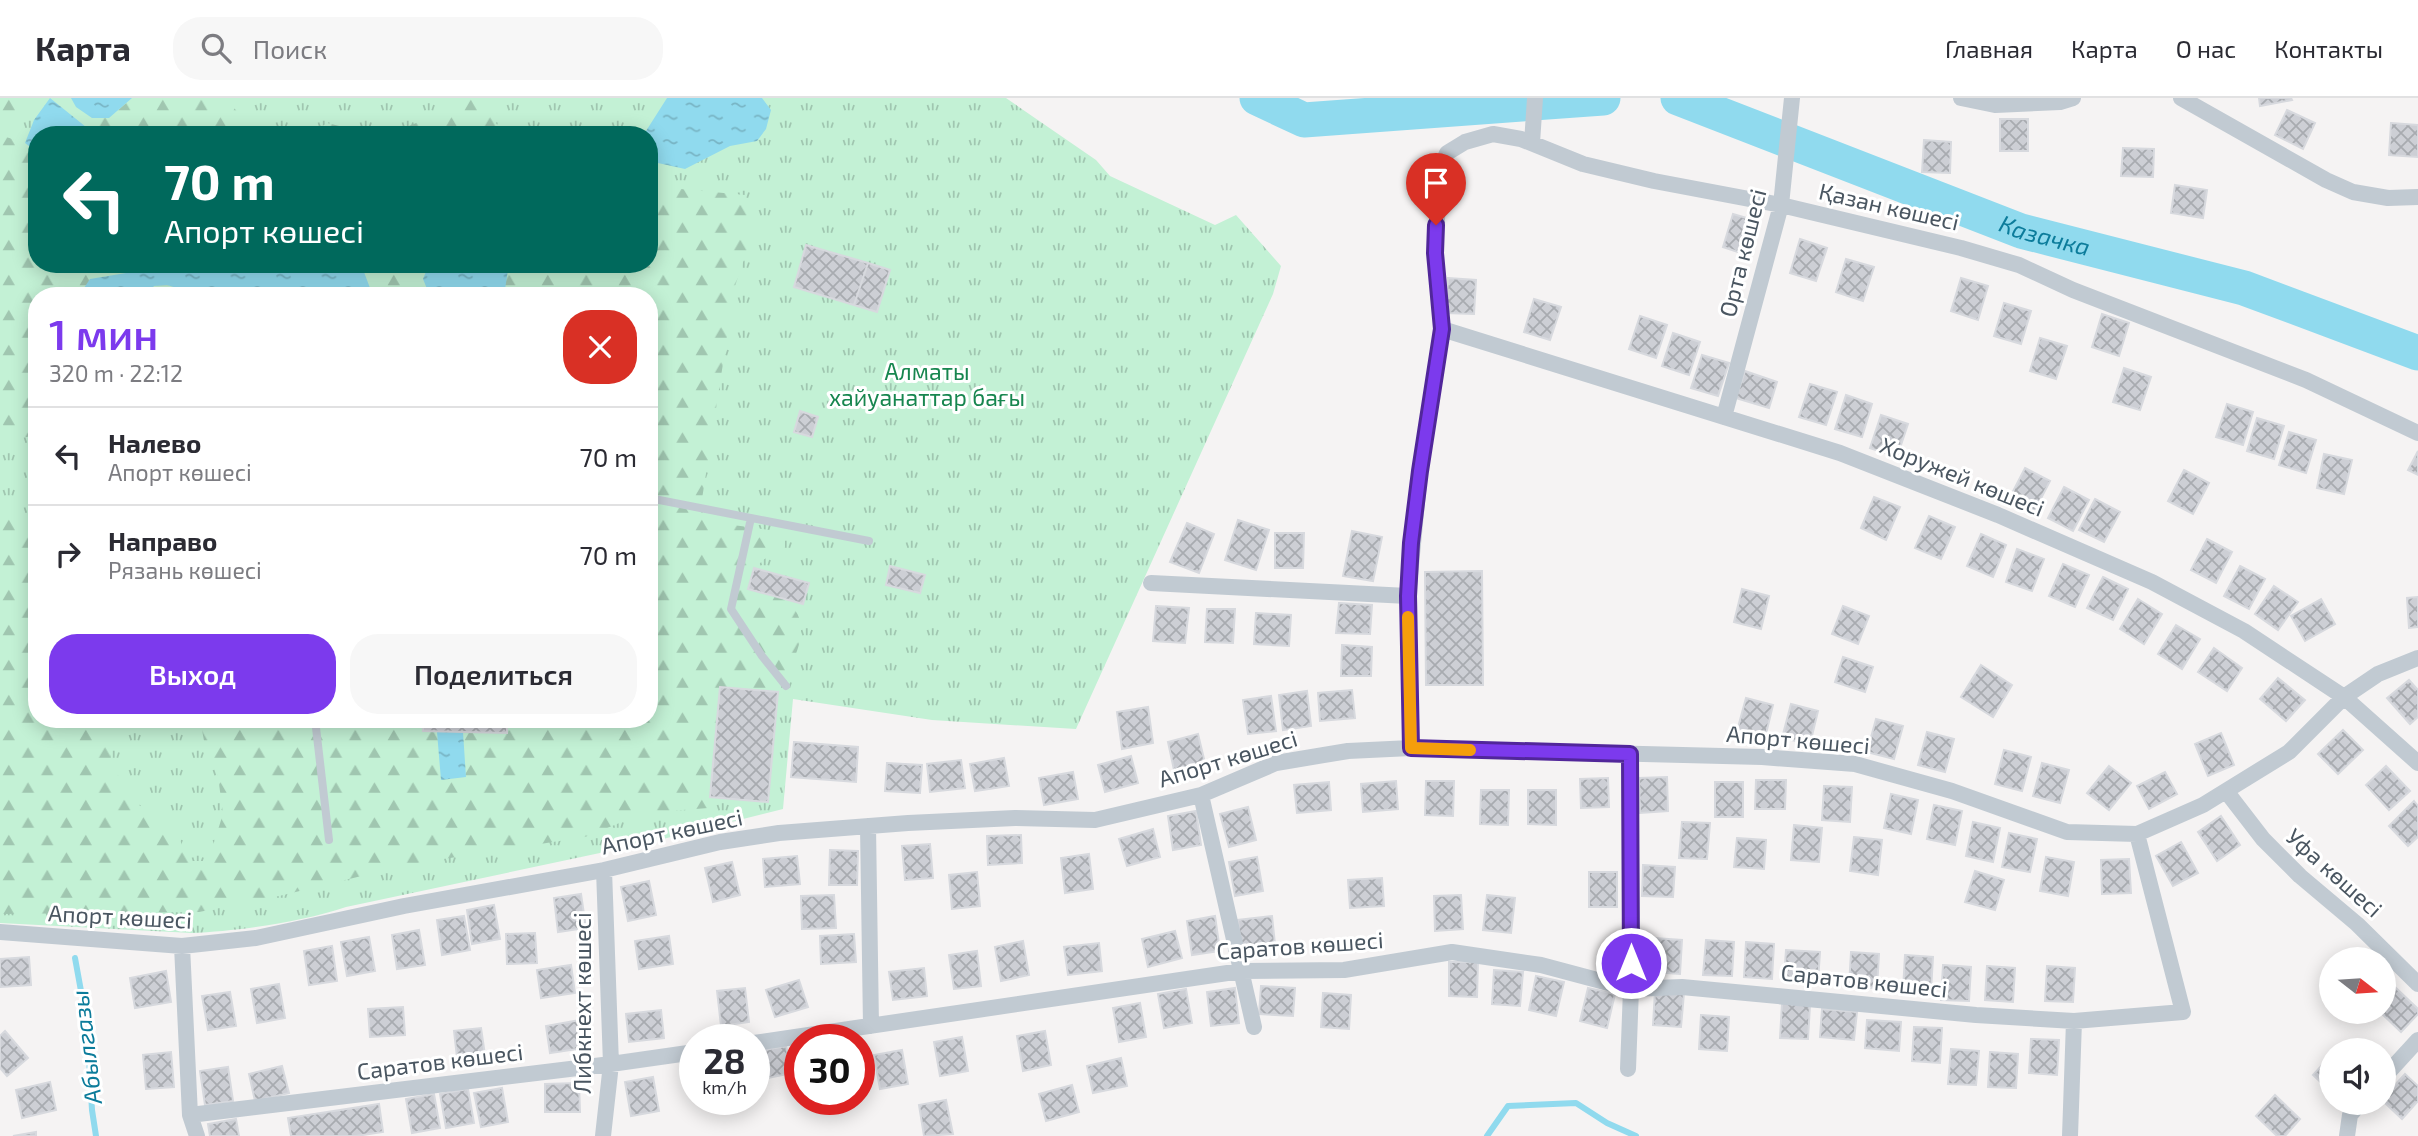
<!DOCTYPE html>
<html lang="ru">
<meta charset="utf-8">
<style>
body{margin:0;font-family:"Exo 2",sans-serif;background:#f7f7f7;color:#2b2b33;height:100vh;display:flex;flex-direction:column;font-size:26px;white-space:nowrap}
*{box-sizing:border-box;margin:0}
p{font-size:23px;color:#7c7c81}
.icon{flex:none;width:38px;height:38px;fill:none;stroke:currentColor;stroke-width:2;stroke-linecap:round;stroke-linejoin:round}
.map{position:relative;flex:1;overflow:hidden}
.drawer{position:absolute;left:28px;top:189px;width:630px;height:441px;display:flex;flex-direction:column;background:#fff;border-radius:28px;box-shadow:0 4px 18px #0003}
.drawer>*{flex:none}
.hud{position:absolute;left:28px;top:28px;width:630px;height:147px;border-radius:28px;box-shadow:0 4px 18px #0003;background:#00695c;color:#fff;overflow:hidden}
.needle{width:46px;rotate:107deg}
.buttons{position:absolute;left:2319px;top:849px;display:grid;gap:14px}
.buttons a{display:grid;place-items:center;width:77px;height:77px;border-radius:50%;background:#fff;box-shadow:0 4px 18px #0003;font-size:35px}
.speed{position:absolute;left:679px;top:926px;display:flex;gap:14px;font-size:35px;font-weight:700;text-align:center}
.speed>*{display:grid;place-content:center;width:91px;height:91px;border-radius:50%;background:#fff;box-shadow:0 4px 18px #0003;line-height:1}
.speed small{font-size:18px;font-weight:400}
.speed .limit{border:10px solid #d22;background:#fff;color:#111}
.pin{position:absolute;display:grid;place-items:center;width:60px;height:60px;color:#fff;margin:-72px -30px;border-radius:50% 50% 50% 0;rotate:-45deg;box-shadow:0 0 7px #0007}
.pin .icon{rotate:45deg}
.me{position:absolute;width:77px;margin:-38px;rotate:0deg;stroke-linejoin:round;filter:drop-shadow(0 0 5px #0008)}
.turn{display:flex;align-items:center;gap:24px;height:147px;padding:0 21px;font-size:32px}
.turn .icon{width:91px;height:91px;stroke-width:2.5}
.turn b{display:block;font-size:49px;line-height:60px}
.round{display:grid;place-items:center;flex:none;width:74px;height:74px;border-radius:28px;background:#f7f7f7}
.overview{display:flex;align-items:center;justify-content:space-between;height:119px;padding:0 21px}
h1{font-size:42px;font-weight:600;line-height:52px;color:#7c3aed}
.button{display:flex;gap:14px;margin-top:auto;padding:14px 21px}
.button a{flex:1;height:80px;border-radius:28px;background:#7c3aed;color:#fff;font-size:28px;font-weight:600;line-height:80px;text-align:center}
.button a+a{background:#f7f7f7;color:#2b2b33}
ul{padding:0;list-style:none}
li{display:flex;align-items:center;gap:21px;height:98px;padding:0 21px;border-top:2px solid #e1e1e2}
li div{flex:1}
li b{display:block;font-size:26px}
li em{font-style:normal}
header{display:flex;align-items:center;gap:42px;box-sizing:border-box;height:98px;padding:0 35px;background:#fff;border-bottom:2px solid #e1e1e2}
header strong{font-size:33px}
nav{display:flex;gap:38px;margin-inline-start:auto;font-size:24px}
.search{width:490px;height:63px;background:#f7f7f7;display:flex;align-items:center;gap:18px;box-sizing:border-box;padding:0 24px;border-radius:28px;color:#7c7c81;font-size:26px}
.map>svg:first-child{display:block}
</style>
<header>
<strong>Карта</strong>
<div class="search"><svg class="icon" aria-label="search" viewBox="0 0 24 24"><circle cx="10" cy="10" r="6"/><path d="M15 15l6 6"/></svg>Поиск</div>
<nav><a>Главная</a><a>Карта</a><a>О нас</a><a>Контакты</a></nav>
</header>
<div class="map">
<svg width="2418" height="1038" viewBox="0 0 2418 1038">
<defs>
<pattern id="grass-tufts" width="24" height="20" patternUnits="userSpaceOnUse" patternTransform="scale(1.75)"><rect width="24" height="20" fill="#c3f1d5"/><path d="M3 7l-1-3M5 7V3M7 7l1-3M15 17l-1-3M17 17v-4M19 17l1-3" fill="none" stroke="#a0c6b0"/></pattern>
<pattern id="forest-firs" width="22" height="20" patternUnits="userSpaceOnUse" patternTransform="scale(1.75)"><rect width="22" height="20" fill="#c3f1d5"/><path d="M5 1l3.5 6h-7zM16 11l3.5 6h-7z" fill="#a0c6b0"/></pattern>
<pattern id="water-ripples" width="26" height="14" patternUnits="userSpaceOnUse" patternTransform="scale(1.75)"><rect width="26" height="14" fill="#90daee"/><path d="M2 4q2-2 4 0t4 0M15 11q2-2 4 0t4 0" fill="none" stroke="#78b4c4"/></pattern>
<pattern id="building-cross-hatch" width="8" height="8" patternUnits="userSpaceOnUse" patternTransform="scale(1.75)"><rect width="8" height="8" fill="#cdcfd5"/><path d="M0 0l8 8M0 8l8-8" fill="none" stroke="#a8abb0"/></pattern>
</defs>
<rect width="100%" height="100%" fill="#f5f3f3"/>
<path fill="url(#grass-tufts)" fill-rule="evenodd" d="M0 0H1006L1096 62 1110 78 1215 127 1236 117 1281 168 1273 196 1076 631 932 622 793 601 783 711 647 745 346 809C302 824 238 833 192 835L0 825ZM37 37H649V166H37ZM37 198H649V621H37Z"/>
<path fill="url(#forest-firs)" d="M0 0H29L16 16 0 24Z
M132 0H226L239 16 263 37H79L92 20H109Z
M456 0H477L484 7 504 37H377C398 32 419 26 437 14 444 10 449 4 456 0Z
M327 25 376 37H309Z
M6 39 25 45 37 54V166H649V84L670 90 745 97 753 135 735 188 700 414 733 427 770 432 785 442V449C761 462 756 464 749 491 760 494 777 496 786 503 818 527 791 566 778 594L720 589 708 710 644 715 585 739 411 766 279 798 199 814 0 816V411L22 425 37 423V621H108L111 667 139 707 176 731 188 763H208L223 716 218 678 205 648 200 621H649V198H37V335L27 339 8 337 0 321V41Z"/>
<path fill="url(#water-ripples)" d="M50 0 86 29 78 37H37V54L25 45 34 22Z
M71 0H132L109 20H92L76 9Z
M667 0H762L771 12 766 31 757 43 730 48 685 71 649 63V37H646V33Z
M180 166H361L373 198H203L167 187 154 188 145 198H85L84 190 90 181Z
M429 166H513L508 172 504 198H430L423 181Z
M437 634H463L466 679 441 682Z"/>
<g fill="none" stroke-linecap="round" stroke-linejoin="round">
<path stroke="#90daee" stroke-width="6" d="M75 860 87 926 92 1012 96 1038
M1487 1038 1508 1008 1576 1005 1607 1025 1636 1038"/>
<g stroke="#90daee" stroke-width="35">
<path d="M1257 0 1304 22 1603 0"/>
<path id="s1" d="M1678 0 2021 133 2244 190 2418 255"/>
</g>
</g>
<path fill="url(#building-cross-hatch)" stroke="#d7d9de" stroke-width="2" d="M2259 0H2291L2292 2 2260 8Z
M2287 12 2315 25 2303 51 2275 37Z
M2000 21H2028V53H2000Z
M2391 25 2418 27V59L2389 57Z
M1924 42 1951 44 1950 75 1922 74Z
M2123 50 2154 51 2153 79 2121 78Z
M2175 87 2207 92 2203 120 2171 115Z
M1733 116 1760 124 1750 158 1723 149Z
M1800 141 1827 150 1816 183 1790 175Z
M806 147 868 165 854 207 794 189Z
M1846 161 1874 169 1863 203 1836 194Z
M868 165 890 172 877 214 854 207Z
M1448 180 1476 182 1474 216 1446 215Z
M1961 180 1988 188 1978 222 1951 213Z
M1534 201 1561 209 1550 242 1524 234Z
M2004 205 2031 213 2021 246 1994 238Z
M2102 216 2129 225 2119 258 2092 249Z
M1640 218 1667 227 1656 260 1629 251Z
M1673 235 1700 244 1689 277 1662 268Z
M2040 240 2067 248 2056 281 2030 273Z
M1702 257 1729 265 1718 298 1691 290Z
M2124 270 2151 279 2140 312 2113 304Z
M1745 273 1777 284 1769 310 1736 300Z
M1810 286 1837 294 1826 327 1799 319Z
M1846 297 1872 306 1862 339 1835 331Z
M2227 306 2253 314 2243 347 2216 339Z
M800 313 818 319 812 339 794 334Z
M1881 317 1908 326 1897 359 1870 350Z
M2257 320 2284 328 2274 361 2247 353Z
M2289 334 2316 342 2306 375 2279 367Z
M2418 353V377L2408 372Z
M2324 356 2352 362 2344 396 2317 390Z
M2025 370 2050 383 2034 414 2009 401Z
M2184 372 2209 385 2193 416 2168 403Z
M2064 389 2089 402 2073 433 2048 420Z
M1874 399 1900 409 1886 442 1861 430Z
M2095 401 2120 414 2104 444 2079 432Z
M1929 418 1955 429 1941 461 1915 450Z
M1238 422 1269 432 1256 472 1225 462Z
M1187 425 1214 436 1199 475 1170 464Z
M1352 433 1382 439 1373 483 1343 478Z
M1275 435H1304L1303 470H1275Z
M1981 436 2006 447 1993 479 1967 468Z
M2207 441 2232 454 2216 485 2191 472Z
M2017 451 2044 461 2032 493 2006 484Z
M2063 466 2089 477 2075 509 2049 498Z
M890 468 925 477 920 495 886 487Z
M2240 468 2265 481 2249 511 2224 498Z
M754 470 809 485 803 506 748 491Z
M1482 473 1483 587H1426L1425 474Z
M2103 479 2128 491 2113 522 2087 510Z
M2274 488 2298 504 2278 532 2255 516Z
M1742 491 1769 498 1761 531 1734 524Z
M2418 499V529L2409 530 2407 500Z
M2138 501 2162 516 2144 546 2120 531Z
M2321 501 2335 526 2305 543 2291 518Z
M1339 505 1372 507 1370 536 1336 535Z
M1156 508 1189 510 1185 545 1153 543Z
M1843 508 1869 518 1858 546 1832 536Z
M1207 511H1235L1233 545 1205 544Z
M1256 515 1291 517 1289 548 1254 546Z
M2176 527 2200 541 2182 571 2158 556Z
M1342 547 1372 549 1371 578H1341Z
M2214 550 2242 570 2227 593 2198 574Z
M1843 559 1873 569 1865 594 1835 584Z
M1981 567 2012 587 1993 619 1961 599Z
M2278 580 2305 602 2286 623 2260 601Z
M2409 582 2418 592V619L2410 626 2387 600Z
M720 589 778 594 768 704 710 699Z
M1352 592 1355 620 1320 623 1318 595Z
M1307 593 1311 628 1283 632 1279 597Z
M1271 598 1276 633 1248 636 1243 602Z
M1746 600 1773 607 1765 640 1737 633Z
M1791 606 1818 613 1810 646 1782 640Z
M1148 609 1153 645 1122 651 1117 614Z
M423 621H507V635L423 633Z
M1876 621 1903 628 1894 661 1867 654Z
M2343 632 2363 652 2338 676 2318 656Z
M1927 634 1954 641 1945 674 1918 667Z
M2221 635 2234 667 2208 678 2195 646Z
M1198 636 1205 665 1174 672 1168 644Z
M794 644 858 649 856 684 791 679Z
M2004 652 2031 659 2022 693 1995 686Z
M1131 658 1138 685 1105 694 1098 667Z
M1004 660 1009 688 975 693 970 666Z
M961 662 965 690 930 694 927 666Z
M887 665 922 667 920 695 885 693Z
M2042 665 2069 672 2060 705 2033 698Z
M2109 668 2131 685 2109 712 2087 695Z
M2386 668 2410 693 2389 712 2366 687Z
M1073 674 1078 701 1044 707 1039 680Z
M2165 674 2177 696 2149 711 2137 688Z
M1667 679 1668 713 1640 715 1639 680Z
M1608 680 1609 709 1581 710 1580 681Z
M1756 682H1786L1785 711H1755Z
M1396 683 1398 711 1363 714 1361 686Z
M1426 683H1454L1453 718 1425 717Z
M1329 684 1331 712 1297 715 1294 687Z
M1715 684H1743V719H1715Z
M1824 688 1852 689 1850 724 1822 722Z
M1481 692H1509L1508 727 1480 726Z
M1528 692H1556V727L1528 726Z
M1891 696 1918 702 1911 736 1884 730Z
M2414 703 2418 708V739L2408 748 2389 728Z
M1934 707 1962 713 1955 747 1927 741Z
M1248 709 1256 742 1229 749 1220 716Z
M1196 713 1201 747 1173 752 1168 718Z
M2221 718 2240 747 2217 763 2198 734Z
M1682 724 1710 725 1707 761 1679 760Z
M1973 724 2000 730 1993 764 1966 758Z
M1794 727 1822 730 1819 764 1791 762Z
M1153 731 1160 759 1127 768 1119 741Z
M2009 735 2037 741 2030 774 2002 769Z
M1021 737 1022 765 988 767 987 738Z
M1854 739 1882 742 1878 777 1850 773Z
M1737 740 1766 742 1764 771 1734 769Z
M2181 744 2198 775 2173 788 2156 758Z
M930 746 933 780 905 782 902 748Z
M830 752 858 753 857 787H829Z
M1089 756 1093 791 1065 795 1061 760Z
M797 758 800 786 765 789 763 761Z
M1257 759 1263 793 1235 798 1229 764Z
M2046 759 2074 764 2068 798 2040 793Z
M2129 761 2131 795 2102 796 2101 762Z
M732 764 740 797 713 804 705 770Z
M1643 767 1675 769 1673 799 1642 798Z
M1975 773 2004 782 1995 812 1965 804Z
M977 774 980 808 952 811 949 777Z
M1589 774H1617V809H1589Z
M1382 780 1384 808 1350 810 1348 782Z
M649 783 656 817 628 823 621 789Z
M581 796 586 830 558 834 554 800Z
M834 797 836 830 802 831 801 798Z
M1461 797 1463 831 1435 833 1434 798Z
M1487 797 1515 800 1511 835 1483 832Z
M494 807 500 841 472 846 467 812Z
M464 818 470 852 442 857 437 822Z
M1215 818 1220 853 1192 857 1187 823Z
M1272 818 1275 846 1241 850 1238 822Z
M419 832 425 867 397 871 392 837Z
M1175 833 1182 860 1148 869 1142 841Z
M535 835 537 865 507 866 506 836Z
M854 836 856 864 821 866 820 838Z
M669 838 673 866 639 871 635 843Z
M369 839 375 873 347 878 341 844Z
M1654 840 1682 842 1680 876 1652 874Z
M1706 842 1734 844 1732 878 1703 877Z
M1023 843 1029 877 1001 883 995 849Z
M1746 844 1774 846 1772 881 1744 879Z
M1099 845 1102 873 1068 877 1064 849Z
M332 848 337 883 309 887 304 853Z
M1786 852 1820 854 1818 883 1784 880Z
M977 853 981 888 954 891 949 857Z
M1851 854 1879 856 1877 890 1849 889Z
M1905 857 1933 859 1931 893 1903 892Z
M29 859 31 887 0 889V861Z
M1449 864H1478L1477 899 1449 898Z
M571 867 575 895 541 900 537 872Z
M1943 867 1971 869 1969 903 1941 902Z
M1987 868 2015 870 2013 904 1985 902Z
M2047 868 2075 870 2073 904 2045 903Z
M924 870 927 898 893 902 889 874Z
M1494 872 1523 874 1520 908 1492 906Z
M166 873 171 904 135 910 130 880Z
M1536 878 1564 884 1556 918 1529 912Z
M799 882 808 909 775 919 766 892Z
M279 886 285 920 257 925 251 891Z
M1261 888 1295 890 1293 918 1259 916Z
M2395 889 2418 911V916L2401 934 2380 914H2384V902Z
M745 890 749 924 721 928 717 893Z
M1235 890 1239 925 1211 928 1207 894Z
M1588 890 1615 896 1607 930 1580 923Z
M1186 891 1192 925 1164 930 1158 896Z
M1655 893 1684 895 1681 929 1653 927Z
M230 894 236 928 208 932 202 898Z
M1323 895 1351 897 1349 931 1321 929Z
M1140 905 1146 939 1119 944 1113 910Z
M1782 905 1810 907 1808 941 1780 940Z
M403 909 405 937 370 939 368 911Z
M1822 911 1857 914 1854 942 1820 939Z
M661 912 664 940 629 944 626 916Z
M1701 917 1729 919 1727 953 1699 951Z
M580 922 584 950 550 955 546 928Z
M1867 922 1901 924 1899 953 1865 950Z
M1914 929 1942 930 1940 965 1912 963Z
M481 930 486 964 458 968 454 933Z
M5 933 28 960 7 978 0 970V938Z
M1045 933 1051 967 1023 973 1017 938Z
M962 939 968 973 940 978 934 944Z
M2031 941 2059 942 2057 977 2029 975Z
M786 948 792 975 758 982 754 954Z
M1951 951 1979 953 1976 987 1948 986Z
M902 952 908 986 880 991 874 957Z
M171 954 174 989 146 991 143 957Z
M1990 954 2018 956 2016 990 1988 989Z
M2331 957V994L2313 977Z
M1121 960 1127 988 1093 995 1087 968Z
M282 968 289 995 255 1003 249 976Z
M228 969 233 1003 205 1007 200 973Z
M2405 976 2418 988V1003L2402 1021 2384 1004V999Z
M653 979 659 1013 631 1018 625 984Z
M50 984 56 1012 22 1020 16 992Z
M579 985 580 1014H545V986Z
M1072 987 1079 1014 1046 1023 1039 996Z
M502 990 508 1024 481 1029 474 995Z
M468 991 474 1025 446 1030 440 996Z
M434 996 440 1030 412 1035 406 1001Z
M2275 997 2300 1021 2285 1038H2277L2256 1018Z
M946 1002 953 1036 924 1038 919 1007Z
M379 1006 383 1034 356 1038H291L288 1020Z
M236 1021 239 1038H210L208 1026Z
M36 1034V1038H13Z"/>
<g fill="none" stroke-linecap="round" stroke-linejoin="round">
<path stroke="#c1cad2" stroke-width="8" d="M649 400 869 443
M751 420 731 511 762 558 786 588
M315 621 329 742"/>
<path stroke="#c1cad2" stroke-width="16" d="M1961 0 1995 7 2060 4 2073 0
M2181 0 2326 82 2353 94 2388 100 2418 99
M1532 45 1535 0
M1442 231 1840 355 1998 417 2152 484 2244 533 2344 599 2418 665
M1724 319 1781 107 1792 0
M1151 485 1408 498
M1411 650 1408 498 1420 373 1442 231 1435 154 1440 72 1447 55 1465 44 1493 36 1521 41 1583 66 1654 83 1781 107 1961 150 2019 167 2073 192 2306 282 2418 335
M2226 693 2263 741 2300 778 2357 826 2418 886
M1201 697 1254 929
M868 728 871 928
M0 834 182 848 256 840 404 808 604 772 720 744 779 735 908 725 1015 720 1095 722 1201 697 1276 665 1348 653 1411 650 1762 659 1855 666 1952 693 2067 734 2137 736 2203 707 2289 654 2344 599 2378 576 2418 560
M182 848 190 1017 197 1038
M754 945 1241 873 1344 872 1452 854 1541 867 1631 891 1682 889 1976 917 2074 923 2183 914 2137 736
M1628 971 1631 891 1630 656
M2384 979 2418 942
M190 1017 611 966 695 954
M603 1038 611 966 604 772
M2070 1038 2074 923
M2347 1038 2350 1017 2361 1004"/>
</g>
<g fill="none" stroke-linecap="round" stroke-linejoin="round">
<g stroke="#51269a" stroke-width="18">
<path id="route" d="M1436 127 1435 155 1442 231 1420 373 1411 445 1408 498 1411 650 1630 656 1631 865"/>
</g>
<use href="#route" stroke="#7c3aed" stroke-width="12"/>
<path stroke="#f59e0b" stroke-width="12" d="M1408 519 1411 650 1470 652"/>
</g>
<g text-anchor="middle" stroke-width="6" stroke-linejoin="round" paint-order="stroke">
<g font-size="23" fill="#4a5661" stroke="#fff">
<text transform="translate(1889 109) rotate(13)" y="8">Қазан көшесі</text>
<text transform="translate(1743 155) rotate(-76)" y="8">Орта көшесі</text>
<text transform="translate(1962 379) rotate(22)" y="8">Хоружей көшесі</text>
<text transform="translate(1798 642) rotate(5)" y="8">Апорт көшесі</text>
<text transform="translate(1228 661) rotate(-17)" y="8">Апорт көшесі</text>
<text transform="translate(672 734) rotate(-12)" y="8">Апорт көшесі</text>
<text transform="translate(2334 775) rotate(42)" y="8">Уфа көшесі</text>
<text transform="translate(120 819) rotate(3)" y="8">Апорт көшесі</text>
<text transform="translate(1300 848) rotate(-4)" y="8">Саратов көшесі</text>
<text transform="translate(1864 883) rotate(6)" y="8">Саратов көшесі</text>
<text transform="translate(583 905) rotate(-90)" y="8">Либкнехт көшесі</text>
<text transform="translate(440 964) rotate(-7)" y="8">Саратов көшесі</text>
</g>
<g font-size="23" fill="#17864f" stroke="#fff">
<text x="927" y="282">Алматы<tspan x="927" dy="26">хайуанаттар бағы</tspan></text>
</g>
<g font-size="24" font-style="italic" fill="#0c7c9b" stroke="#fff">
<text dy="8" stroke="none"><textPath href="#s1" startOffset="392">Казачка</textPath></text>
<text transform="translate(87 949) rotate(-97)" y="8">Абылгазы</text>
</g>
</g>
</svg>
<div class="buttons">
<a><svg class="needle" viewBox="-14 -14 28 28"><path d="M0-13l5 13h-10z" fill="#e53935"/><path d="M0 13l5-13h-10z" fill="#7c7c81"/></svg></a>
<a><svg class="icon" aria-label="sound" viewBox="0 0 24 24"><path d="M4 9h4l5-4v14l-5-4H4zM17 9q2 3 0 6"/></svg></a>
</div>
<div class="speed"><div>28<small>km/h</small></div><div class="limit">30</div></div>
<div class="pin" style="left:1436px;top:127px;background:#d93025"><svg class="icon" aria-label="arrive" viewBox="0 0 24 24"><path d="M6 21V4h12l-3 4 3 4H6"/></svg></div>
<svg class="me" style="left:1631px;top:865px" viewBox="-20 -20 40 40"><circle r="17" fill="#7c3aed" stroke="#fff" stroke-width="3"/><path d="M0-11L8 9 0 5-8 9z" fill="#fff"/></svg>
<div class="hud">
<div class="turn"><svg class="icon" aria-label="left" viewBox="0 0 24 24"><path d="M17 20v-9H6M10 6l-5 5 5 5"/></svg><div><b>70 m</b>Апорт көшесі</div></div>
</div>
<section class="drawer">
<div class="overview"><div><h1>1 мин</h1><p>320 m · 22:12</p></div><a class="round" style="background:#d93025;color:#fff"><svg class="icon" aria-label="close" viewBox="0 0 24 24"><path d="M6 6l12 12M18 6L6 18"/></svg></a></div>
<ul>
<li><svg class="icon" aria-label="left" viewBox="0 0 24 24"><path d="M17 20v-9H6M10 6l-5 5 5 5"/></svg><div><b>Налево</b><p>Апорт көшесі</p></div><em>70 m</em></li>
<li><svg class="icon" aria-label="right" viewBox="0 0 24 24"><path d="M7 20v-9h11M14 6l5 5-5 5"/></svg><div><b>Направо</b><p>Рязань көшесі</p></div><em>70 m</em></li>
</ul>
<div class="button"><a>Выход</a><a>Поделиться</a></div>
</section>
</div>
